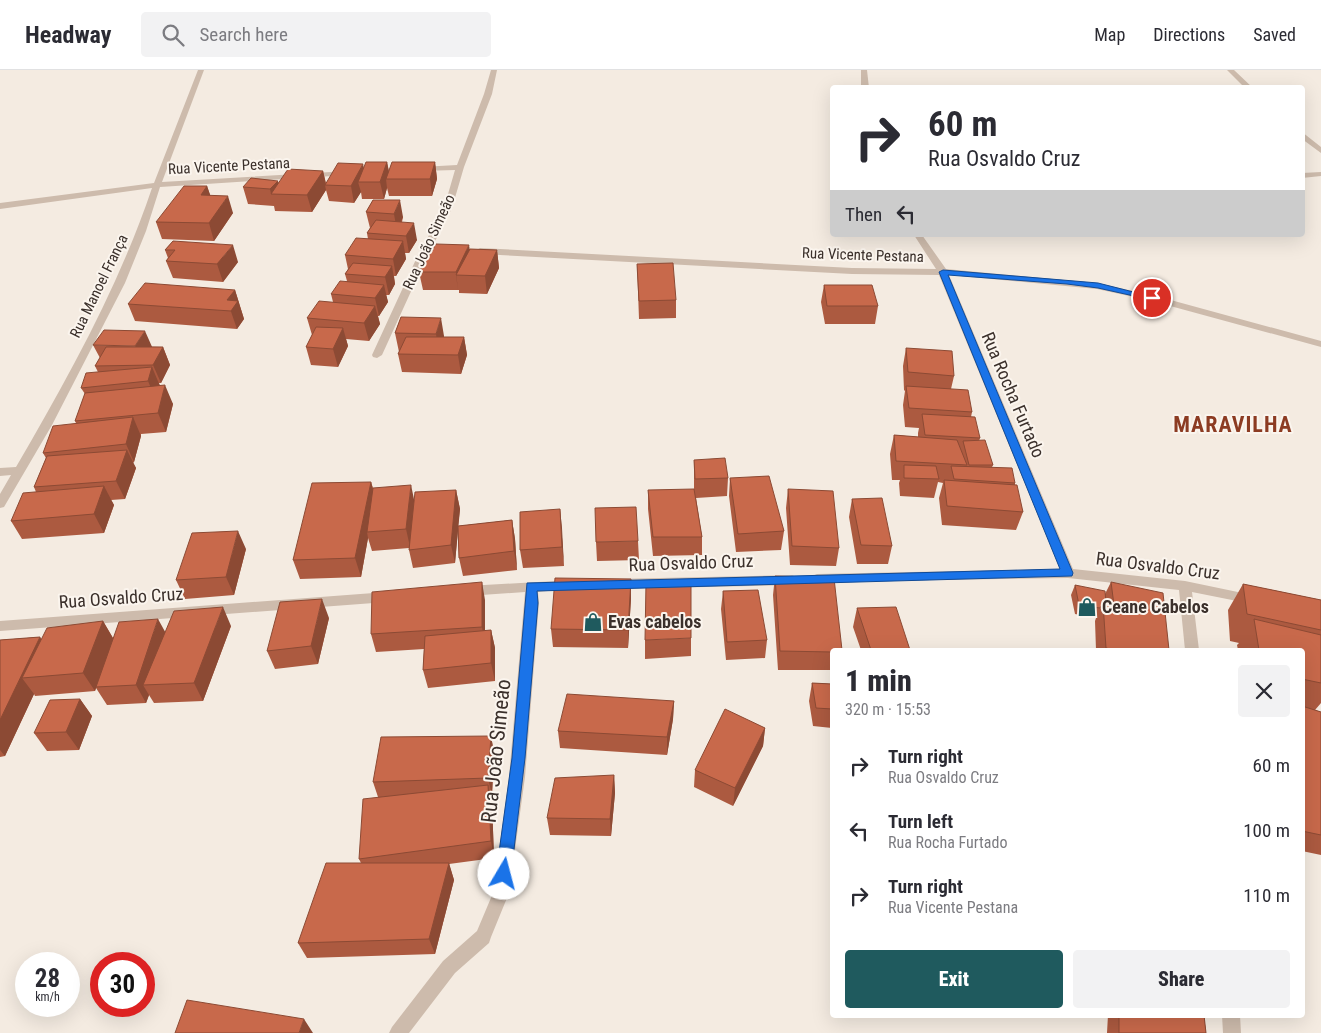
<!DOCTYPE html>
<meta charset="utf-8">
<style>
body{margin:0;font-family:"Roboto Condensed",sans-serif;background:#f2f2f3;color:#2b2b33;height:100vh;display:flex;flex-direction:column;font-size:19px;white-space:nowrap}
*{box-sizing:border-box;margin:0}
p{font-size:16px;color:#7c7c81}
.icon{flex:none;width:28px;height:28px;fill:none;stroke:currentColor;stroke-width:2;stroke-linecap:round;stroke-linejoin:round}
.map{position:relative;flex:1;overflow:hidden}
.panel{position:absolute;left:830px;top:578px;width:475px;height:370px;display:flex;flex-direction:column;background:#fff;border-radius:5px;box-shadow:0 5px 20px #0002}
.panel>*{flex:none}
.hud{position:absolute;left:830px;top:15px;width:475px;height:152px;border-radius:5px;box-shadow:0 5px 20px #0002;background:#fff;color:#2b2b33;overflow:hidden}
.speed{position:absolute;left:15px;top:882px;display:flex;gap:10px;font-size:25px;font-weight:700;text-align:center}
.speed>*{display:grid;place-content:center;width:65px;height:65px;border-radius:50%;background:#fff;box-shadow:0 5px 20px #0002;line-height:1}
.speed small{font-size:12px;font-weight:400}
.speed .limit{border:8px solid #d22;background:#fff;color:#111}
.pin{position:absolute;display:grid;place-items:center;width:42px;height:42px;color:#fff;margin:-21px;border:2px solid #fff;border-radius:50%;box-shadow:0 1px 5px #0007}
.me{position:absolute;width:55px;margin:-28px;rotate:8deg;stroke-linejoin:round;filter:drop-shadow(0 0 4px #0008)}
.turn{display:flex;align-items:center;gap:18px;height:105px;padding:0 15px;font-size:22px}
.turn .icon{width:65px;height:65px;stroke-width:2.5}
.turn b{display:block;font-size:35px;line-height:42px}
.then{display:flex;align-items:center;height:48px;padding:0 15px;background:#0003;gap:10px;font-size:19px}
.round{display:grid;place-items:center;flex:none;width:52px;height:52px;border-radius:5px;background:#f2f2f3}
.overview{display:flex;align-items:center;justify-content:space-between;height:85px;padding:0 15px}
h1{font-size:30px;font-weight:800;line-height:38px}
.button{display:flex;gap:10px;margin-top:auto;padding:10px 15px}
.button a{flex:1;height:58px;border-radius:5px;background:#1f5a5e;color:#fff;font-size:20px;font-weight:800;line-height:58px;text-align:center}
.button a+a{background:#f2f2f3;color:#2b2b33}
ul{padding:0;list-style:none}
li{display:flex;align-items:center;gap:15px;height:65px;padding:0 15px}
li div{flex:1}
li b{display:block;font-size:19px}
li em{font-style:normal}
header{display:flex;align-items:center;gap:30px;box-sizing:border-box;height:70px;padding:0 25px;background:#fff;border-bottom:1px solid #e1e1e2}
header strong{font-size:24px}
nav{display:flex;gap:28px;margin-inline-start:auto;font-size:18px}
.search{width:350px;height:45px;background:#f2f2f3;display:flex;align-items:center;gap:12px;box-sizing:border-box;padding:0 18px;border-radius:5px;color:#7c7c81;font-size:19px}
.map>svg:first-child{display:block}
</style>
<header>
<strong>Headway</strong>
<div class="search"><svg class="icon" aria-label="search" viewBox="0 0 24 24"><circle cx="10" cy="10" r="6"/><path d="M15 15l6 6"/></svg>Search here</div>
<nav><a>Map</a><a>Directions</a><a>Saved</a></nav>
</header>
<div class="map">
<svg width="1321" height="963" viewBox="0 0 1321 963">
<rect width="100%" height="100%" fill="#f4ebe1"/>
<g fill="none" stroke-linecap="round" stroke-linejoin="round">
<path fill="#cdbbac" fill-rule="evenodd" d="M198 0H204L162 112 348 101 352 103 348 105 160 117 146 161 125 213 52 355 4 437 0 438V424L11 405 0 406V398L16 397C68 308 119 216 152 118L0 139V133L154 113Z
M491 0H497L492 24 464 97 452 138 432 177H450L455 180 450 183 429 182 382 285 377 288 373 287 372 285 418 185 444 138 455 100 421 101 417 99 421 97 457 95 484 24Z
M861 0H867L869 18H861Z
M1227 0H1234L1253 18H1245Z
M1302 62 1321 77V83L1302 69Z
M1321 102V106L1302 108V103Z
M914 165H922L946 199 1097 213 1156 226 1321 271V277L1152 231 1097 219 949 205 1073 499 1185 511 1257 526 1259 529 1257 532 1252 534 1192 522 1199 580H1185L1179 520 1068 508 812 512 811 509 812 506 817 504 1060 499 939 205 852 204 480 184 475 181 480 178 852 198 936 199Z
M792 505 797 507 798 510 797 513 792 515 614 519 609 517 608 514 609 511 614 509Z
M572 510 577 512 578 515 577 518 538 522 539 533 525 707 509 823 491 867 489 873 455 903 409 963H389L392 957 443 891 477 861 493 823 509 707 525 522 467 526 462 524 461 521 462 518 467 516Z
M387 522 392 524 394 527 392 530 387 532 0 561V551Z
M1222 945H1240L1241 963H1223Z"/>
</g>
<path fill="#ac5a40" d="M387 92 389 101 435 92 437 109 432 126H389L387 118 384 129H362L361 122 354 133 329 131 326 120 312 142 275 141 274 136 248 134 243 117 278 111V113L323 101 326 113 364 98Z
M207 116 210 125 233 143 214 171 162 169 156 152Z
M373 130 403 147 402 152 417 170 409 183H405L406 189 396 206H394L395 214 389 225H386L388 232 379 246H378L380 254 369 271 346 269 348 276 338 297 311 295 306 277 312 265 307 248 333 232 331 224 347 211 345 204 348 199 345 185 368 169 367 163 370 158 366 142Z
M173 171 238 192 223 212 173 208 166 191 168 188 165 180Z
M470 179 497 180 499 198 487 224 459 223V220H423L419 202Z
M637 194 676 230V248L639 249Z
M824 215 878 236 875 254H825L821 232Z
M235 220 244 249 237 259 135 251 128 234Z
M401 247 444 266V267H464L467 285 461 304 402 302 398 284 399 282 395 263Z
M93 275 163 277 170 295 161 313H159L160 316 173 334 166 362 141 364V366L134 392 133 393 136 398 125 429 111 430 114 435 104 463 22 469 11 451 36 422 34 417 46 388 43 383 76 353 75 351 85 324 81 318 98 302 95 296 100 288Z
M906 278 954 306 951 319 972 342 971 347 980 368 979 371 993 395 992 397 1015 413V415L1023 442 1016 460 942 455 939 428 943 413 938 412 934 428 900 426 899 413 900 410H892L890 384 894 365 918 367V363L919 358 905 357 903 335 905 321 904 320 903 296Z
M694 390 728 408 727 426 696 428 702 467V485L653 486 648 439V420L694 421Z
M730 408 784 461 781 480 736 482 729 426Z
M371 412 373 418 414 430 456 420 460 439 458 456 512 450 515 469 517 500 463 506 459 488 458 459 455 493 413 498 409 480V478L372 481 368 468 361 507 300 509 293 490Z
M788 419 839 478 836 496 790 495 786 438Z
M852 429 892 476 888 494H857L849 447Z
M560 439 564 496 523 498 520 480Z
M638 471 639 490 597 491 596 472Z
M246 479 234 525 185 529 176 510Z
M775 506 832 580V600H778L773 525Z
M631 509V528L628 578 553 577 551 559Z
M1111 512 1169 580H1096L1095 551 1096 548 1075 544 1071 525 1075 515 1105 524Z
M1243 514 1321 530V633L1315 640 1321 642V785L1302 781V580H1238L1237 575 1239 573 1230 571 1228 540Z
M723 521 767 570 765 588 726 590 721 539Z
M485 530V561L491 560 495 578V611L428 618 423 600 424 579 376 582 371 564Z
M857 538 910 580H861L853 557Z
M329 548 318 594 275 599 267 581Z
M103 551 113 568 165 562 231 556 203 631 154 633 149 625 146 633 107 635 96 618 95 621 35 626 34 624 5 686 0 687V570L40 567 41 570Z
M691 568V586L645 589V570Z
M812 613 832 614V658L813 656 809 631Z
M80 629 92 646 79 680 47 681 34 663Z
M674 631 673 649 667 685 560 678 558 661Z
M765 658 763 676 733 736 694 717 695 700Z
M491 666 494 683 492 725H491L492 732 494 788 449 794 454 810 435 884 307 888 298 873 361 793 359 789 378 727 373 712Z
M614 705 615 723 611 766 550 765 547 748Z
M1108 945H1204L1206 963H1107Z"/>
<path fill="#8c4a34" d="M387 92 390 109H386L387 118 384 129 380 112Z
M435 92 437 109 432 126 430 109Z
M363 94 367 111 358 112 361 122 354 133 351 116Z
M323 101 326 115H325L326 120 312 142 307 125Z
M278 111 282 124H271L270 119Z
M207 116 213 133 201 125Z
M228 126 233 143 214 171 209 153Z
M400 130 403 147 397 161 394 144Z
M414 153 417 170 409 183 406 166Z
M403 171 406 189 396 206 393 189Z
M233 175 238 192 223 212 217 194Z
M469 175 472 193 456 205 458 220 456 202Z
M497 180 499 198 487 224 485 206Z
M392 196 395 214 389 225 385 207Z
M384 215 388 232 379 246 375 228Z
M235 220 244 249 237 259 227 230Z
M375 236 380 254 369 271 364 253Z
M441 248 444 266 439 283 436 264Z
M343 258 348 276 338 297 333 279Z
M145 261 153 279 143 294 135 276Z
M464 267 467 285 461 304 458 285Z
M163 277 170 295 161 313 153 295Z
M152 297 160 316 156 330 148 311Z
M165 315 173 334 166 362 158 343Z
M133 347 141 366 134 392 126 374Z
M127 380 136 398 125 429 116 411Z
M371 412 376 431 367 462 368 468 361 507 355 488Z
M411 415 415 434 410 477 406 459Z
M104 416 114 435 104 463 94 444Z
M456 420 460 439 455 493 451 475Z
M560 439 562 458 564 496 562 477Z
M512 450 515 469 517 500 514 481Z
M238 461 246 479 234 525 226 507Z
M631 509V528L628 578V560Z
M482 512 485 530V575L482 557Z
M322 529 329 548 318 594 311 576Z
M223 537 231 556 203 631 194 613Z
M158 549 168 567 143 615 149 625 146 633 136 615Z
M103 551 114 570 96 617V618L95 621 83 603Z
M491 560 495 578V611L491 593Z
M40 567 52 586 22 608 34 624 5 686 0 680V650Z
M80 629 92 646 79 680 66 662Z
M674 631 673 649 667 685V667Z
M765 658 763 676 733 736 735 718Z
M491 666 494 683 492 725 488 708Z
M614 705 615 723 611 766 610 749Z
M488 715 492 732 494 788 491 771Z
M449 793 454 810 435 884 429 869Z
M304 949 313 963H299Z"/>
<path fill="#c8694b" stroke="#8c4a34" d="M366 92H387L380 112H358Z
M392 92H435L430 109H386Z
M338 93 363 94 351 116 325 115Z
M288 99 323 101 307 125 271 124Z
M251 108 278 111 270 119 243 117Z
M184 116H207L201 125 228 126 209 153 156 152Z
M373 130H400L394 144 366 142Z
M376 150 414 153 406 166 367 163Z
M356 168 403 171 393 189 345 185Z
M173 171 233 175 217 194 166 191 175 180H165Z
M436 174 469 175 456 202H419Z
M470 179 497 180 485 206 456 205Z
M353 193 392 196 385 207 345 204Z
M673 193 676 230 639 231 637 194Z
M340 211 384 215 375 228 331 224Z
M145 213 235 220 227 230 238 231 231 241 128 234Z
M824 215H872L878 236H827Z
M319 231 375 236 364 253 307 248Z
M401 247 441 248 436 264 395 263Z
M316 257 343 258 333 279 306 277Z
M104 260 145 261 135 276 93 275Z
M406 267H464L458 285 398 284Z
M106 277H163L153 295 95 296Z
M906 278 952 281 954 306 908 302Z
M152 297 148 311 81 318 86 303Z
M165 315 158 343 75 351 85 323Z
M906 316 968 320 972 342 909 338Z
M922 344 975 347 980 368 925 365Z
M133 347 126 374 43 383 53 356Z
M894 365 957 370 967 395 896 391Z
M985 370 993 395H969L963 371Z
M127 380 116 411 34 417 47 386Z
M725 388 728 408 695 409 694 390Z
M904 395 936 396 939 409 904 408Z
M951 396 1012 398 1015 413 954 409Z
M769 406 784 461 738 464 730 408Z
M944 410 1017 415 1023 442 947 436Z
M371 412 355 488 293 490 312 413Z
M411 415 406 459 367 462 373 418Z
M104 416 94 444 11 451 23 423Z
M694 419 702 467H653L648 420Z
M788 419 833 421 839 478 792 476Z
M456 420 451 475 409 480 415 422Z
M882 428 892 476 861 475 852 429Z
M636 437 638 471 596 472 595 438Z
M560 439 562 477 520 480V442Z
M512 450 514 481 459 488 458 456Z
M238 461 226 507 176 510 192 463Z
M775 506 834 508 842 580H832V582L780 581Z
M555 508 631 509 628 560 551 559Z
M482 512V557L371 564 372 522Z
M1111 512 1163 523 1169 580H1114L1106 578 1103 533 1114 535Z
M646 513 691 514V568L645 570Z
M1243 514 1321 530V560L1247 544Z
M1075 515 1105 521 1106 533H1103L1100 538 1079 535Z
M758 520 767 570 727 572 723 521Z
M322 529 311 576 267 581 280 532Z
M223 537 194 613 143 615 174 541Z
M896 537 910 580H871L857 538Z
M158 549 136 615 96 617 119 552Z
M1254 549 1321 565V613L1302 609V580H1259Z
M103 551 83 603 22 608 47 558Z
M491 560V593L423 600 425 566Z
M40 567 0 650V570Z
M812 613 832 614V639L816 638Z
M567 624 674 631 667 667 558 661Z
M80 629 66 662 34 663 50 630Z
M1302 636 1321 642V765L1302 761Z
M725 639 765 658 735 718 695 700Z
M491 666 488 708 373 712 381 667Z
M614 705 610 749 547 748 555 708Z
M488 715 491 771 359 789 363 729Z
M326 793H449L429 869 298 873Z
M187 930 304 949 299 963H175Z
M1119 945H1204L1206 963H1119Z"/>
<path fill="#1a73e8" stroke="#114b97" d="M943 200 1098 213 1157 228 1152 230 1098 218 1067 214 948 205 1073 503 1072 506 537 521 538 533 525 688 511 804 509 809 504 811 498 809 496 804 512 688 527 513 1060 499 939 202Z"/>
<defs>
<g id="shop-bare" transform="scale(1.5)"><path d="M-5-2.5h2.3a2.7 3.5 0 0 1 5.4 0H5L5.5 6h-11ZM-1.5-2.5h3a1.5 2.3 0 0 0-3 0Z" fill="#1f5a5e" stroke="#fbf5ee" stroke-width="2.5" paint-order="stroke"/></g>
</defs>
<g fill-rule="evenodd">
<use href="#shop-bare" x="1087" y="537"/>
<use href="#shop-bare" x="593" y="552"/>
</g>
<g text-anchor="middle" stroke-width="4" stroke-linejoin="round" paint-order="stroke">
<g font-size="15" fill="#3b302b" stroke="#fbf5ee">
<text transform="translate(229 96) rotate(-3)" y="5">Rua Vicente Pestana</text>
<text transform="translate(429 172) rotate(-65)" y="5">Rua João Simeão</text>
<text transform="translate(863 185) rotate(2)" y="5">Rua Vicente Pestana</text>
<text transform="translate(99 216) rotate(-64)" y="5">Rua Manoel França</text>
</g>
<g font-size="18" fill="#3b302b" stroke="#fbf5ee">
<text transform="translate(1013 325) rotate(67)" y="6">Rua Rocha Furtado</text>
<text transform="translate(691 493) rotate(-2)" y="6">Rua Osvaldo Cruz</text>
<text transform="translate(1158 496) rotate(7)" y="6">Rua Osvaldo Cruz</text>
<text transform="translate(121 528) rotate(-4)" y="6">Rua Osvaldo Cruz</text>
</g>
<g font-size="18" font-weight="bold" fill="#3b302b" stroke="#fbf5ee" text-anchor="start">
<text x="1102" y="543">Ceane Cabelos</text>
<text x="608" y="558">Evas cabelos</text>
</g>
<g font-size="21" fill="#3b302b" stroke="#fbf5ee">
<text transform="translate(496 681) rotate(-84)" y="7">Rua João Simeão</text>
</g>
<g font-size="22" font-weight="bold" letter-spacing="1" fill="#8c3b22" stroke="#fbf5ee">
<text x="1233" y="362">MARAVILHA</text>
</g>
</g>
</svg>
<div class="speed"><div>28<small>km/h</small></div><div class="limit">30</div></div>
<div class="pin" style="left:1152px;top:228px;background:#d93025"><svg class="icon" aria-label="arrive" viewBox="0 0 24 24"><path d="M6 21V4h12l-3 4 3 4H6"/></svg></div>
<svg class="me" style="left:504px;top:804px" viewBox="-20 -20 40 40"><circle r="19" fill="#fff"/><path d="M0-13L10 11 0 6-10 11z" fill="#1a73e8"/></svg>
<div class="hud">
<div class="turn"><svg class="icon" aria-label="right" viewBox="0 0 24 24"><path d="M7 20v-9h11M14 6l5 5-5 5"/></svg><div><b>60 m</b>Rua Osvaldo Cruz</div></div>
<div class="then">Then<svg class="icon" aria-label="left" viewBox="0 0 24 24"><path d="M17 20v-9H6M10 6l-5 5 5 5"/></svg></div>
</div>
<section class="panel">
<div class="overview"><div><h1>1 min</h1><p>320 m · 15:53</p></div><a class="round"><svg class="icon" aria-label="close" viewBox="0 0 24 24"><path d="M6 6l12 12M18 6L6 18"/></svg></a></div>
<ul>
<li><svg class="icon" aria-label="right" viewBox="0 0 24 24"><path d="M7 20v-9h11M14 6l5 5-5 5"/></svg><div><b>Turn right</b><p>Rua Osvaldo Cruz</p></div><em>60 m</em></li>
<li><svg class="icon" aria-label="left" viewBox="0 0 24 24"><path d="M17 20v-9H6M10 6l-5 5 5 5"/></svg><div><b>Turn left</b><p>Rua Rocha Furtado</p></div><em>100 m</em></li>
<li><svg class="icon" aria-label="right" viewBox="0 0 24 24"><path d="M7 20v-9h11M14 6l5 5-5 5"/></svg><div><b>Turn right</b><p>Rua Vicente Pestana</p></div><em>110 m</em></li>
</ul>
<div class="button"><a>Exit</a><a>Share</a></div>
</section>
</div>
